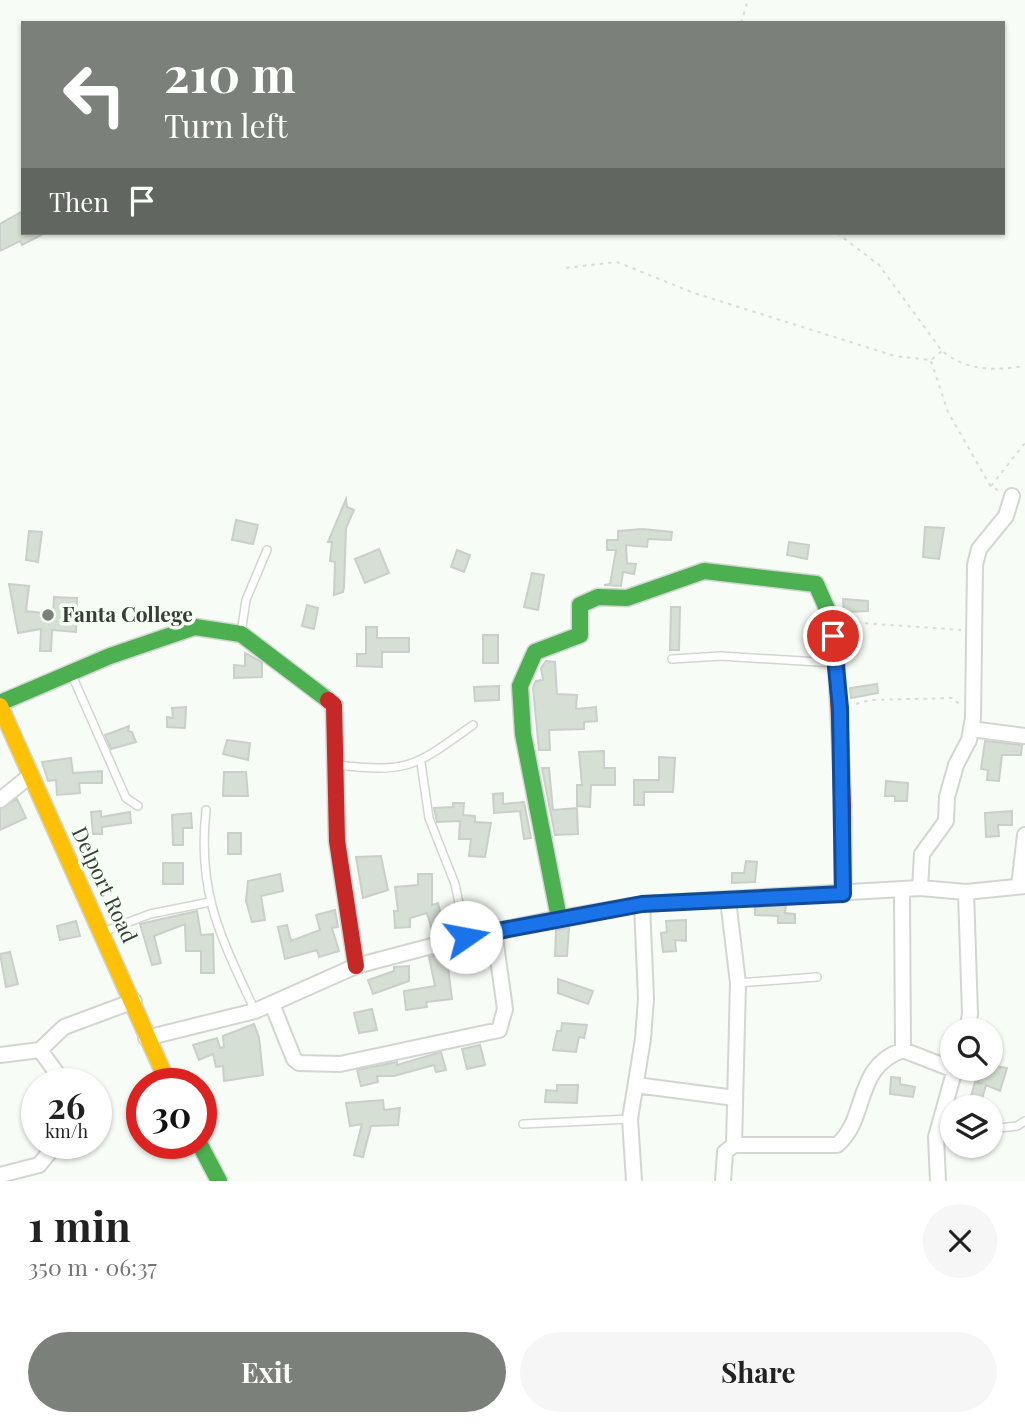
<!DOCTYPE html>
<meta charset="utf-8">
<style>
body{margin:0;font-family:"Playfair Display",serif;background:#f6f6f6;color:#222;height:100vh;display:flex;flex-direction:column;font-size:26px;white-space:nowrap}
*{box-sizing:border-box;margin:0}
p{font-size:23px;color:#767676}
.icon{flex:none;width:38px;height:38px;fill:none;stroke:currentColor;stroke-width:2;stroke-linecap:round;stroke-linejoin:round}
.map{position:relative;height:1181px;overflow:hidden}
.drawer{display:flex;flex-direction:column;background:#fff;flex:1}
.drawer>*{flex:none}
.banner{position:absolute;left:21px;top:21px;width:984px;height:214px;border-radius:0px;box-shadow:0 2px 5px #0004;background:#7b807a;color:#fff;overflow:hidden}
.tools{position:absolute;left:940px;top:1018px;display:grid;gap:14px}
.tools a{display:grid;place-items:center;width:63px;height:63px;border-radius:50%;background:#fff;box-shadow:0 2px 5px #0004;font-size:35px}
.speed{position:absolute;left:21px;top:1068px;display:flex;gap:14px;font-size:35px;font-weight:700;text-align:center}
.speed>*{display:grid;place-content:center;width:91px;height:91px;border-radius:50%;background:#fff;box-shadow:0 2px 5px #0004;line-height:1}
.speed small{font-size:18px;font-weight:400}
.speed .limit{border:10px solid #d22;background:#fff;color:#111}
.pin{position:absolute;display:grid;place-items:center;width:60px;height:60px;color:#fff;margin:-30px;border:4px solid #fff;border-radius:50%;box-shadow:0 2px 7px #0007}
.me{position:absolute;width:77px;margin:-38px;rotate:78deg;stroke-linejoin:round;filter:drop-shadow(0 0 5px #0008)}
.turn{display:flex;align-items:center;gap:24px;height:147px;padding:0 28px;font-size:32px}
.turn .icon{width:91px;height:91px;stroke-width:2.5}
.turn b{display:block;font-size:49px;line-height:60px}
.then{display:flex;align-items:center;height:66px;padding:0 28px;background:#0003;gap:14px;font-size:26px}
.round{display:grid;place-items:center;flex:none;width:74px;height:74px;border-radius:37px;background:#f6f6f6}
.overview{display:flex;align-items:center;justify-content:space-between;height:119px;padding:0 28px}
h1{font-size:42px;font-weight:700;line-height:52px}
.primary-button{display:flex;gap:14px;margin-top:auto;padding:14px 28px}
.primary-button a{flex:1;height:80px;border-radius:42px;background:#7b807a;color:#fff;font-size:28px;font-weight:700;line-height:80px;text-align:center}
.primary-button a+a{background:#f6f6f6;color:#222}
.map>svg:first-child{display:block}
</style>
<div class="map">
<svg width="1025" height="1181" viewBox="0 0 1025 1181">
<rect width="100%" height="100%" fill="#f7fcf6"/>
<path fill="#d5dfd3" stroke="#cbcfcb" stroke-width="2" d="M23 211V233H45L22 245 20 241 0 251V224Z
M346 499 347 507 354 510 346 528 344 587 343 592 334 595 335 562 330 561 332 542H328Z
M236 520 258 525 253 544 232 540Z
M925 527 944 528 939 559 923 557Z
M642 529 672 532 671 540 648 539 647 547 626 545 627 563 636 564 634 574 623 572 621 586 604 585 610 584 616 550H607V540H618V531Z
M29 531 42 532 38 562 26 560Z
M789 542 809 545 807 559 787 555Z
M379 549 389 573 365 583 355 559Z
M457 550 470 555 464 572 451 567Z
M532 573 544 575 538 610 524 607Z
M9 584 29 586 26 611 53 614 54 597 77 598 76 632 52 630 51 651H40L41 629 18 633Z
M843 599 868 601V611L844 612Z
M307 605 318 608 314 629 302 626Z
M671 607H680L679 650H670Z
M366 627H377V638H409V652H382V667L357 666V654H366Z
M483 635H498V663H483Z
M245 653 262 662V677L234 678V665L245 666Z
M546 661 555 662 557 694 577 695 576 709 596 707 597 721 584 722V729L549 730 550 750H539L533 688 536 681 543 680 541 668Z
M877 684 878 693 851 698 850 688Z
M499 686V700L475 701 474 687Z
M186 707 185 728 167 727V717L173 718 172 708Z
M129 726 128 731 132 732 136 742 111 749 105 735Z
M227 740 250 743 248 760 223 754Z
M985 741 1022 745 1021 755H1002L999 781 987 780 988 770 981 769Z
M604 751V768H615V785H591L590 807 577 806V785H582L579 752Z
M659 757 675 758 673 792H644V805H634V780H659Z
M71 758 73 773 102 771V783H79L80 793 57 795 56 780 48 781 42 762Z
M542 768H549L553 810 577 808 578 834 555 835Z
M224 772H246L248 796H223Z
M886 781 908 783 907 801H895V796H885Z
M503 793V804L524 802 531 838 524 839 520 811 494 813 493 794Z
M17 799 26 818 0 830V809Z
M453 803H464L463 815 475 816V822L491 823 485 857 469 856 471 839H459L460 821 437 822 434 808 453 807Z
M101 811V817L130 812 131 823 102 827V834H93L91 812Z
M1012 811V825H998L999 836 986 837 985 813Z
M191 813 192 828H183V845H173L172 815Z
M228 833H241V854H228Z
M381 856 388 890 363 898 356 857Z
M746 861 757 862 755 882 732 883V873H744Z
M163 863H183V884H163Z
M280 874 283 891 261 896 265 920 252 922 246 901 248 881Z
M418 874H432V905L438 903 444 927 432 930 427 913 410 918V927L395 928 394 911H398L395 887 418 885Z
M786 905 785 913 795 914V923H778V916L755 915V907Z
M335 910 338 927 332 928 339 951 319 957 317 950 285 959 278 927 287 925 291 941 320 930 316 915Z
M197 911 201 935 213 934 214 973H201V951H186L185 924 154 936 161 963 152 965 140 924Z
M686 920V941L675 940 676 951 663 952 661 933 667 932 666 921Z
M76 921 80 936 60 940 57 926Z
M569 928 567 956H555L556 930Z
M469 946V958L447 959 452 999 426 1002 427 1007 406 1010 404 991 435 986 429 957Z
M10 952 18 984 6 987 0 954Z
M409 966V981L373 994 368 980 394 971V967Z
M558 979 593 991 588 1004 558 993Z
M372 1009 377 1030 359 1033 354 1013Z
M562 1023 587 1025 584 1038 579 1037 576 1052 553 1050 557 1031H561Z
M254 1024 259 1037 263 1075 224 1081 223 1066 216 1067 213 1054 199 1060 193 1045 217 1038 220 1048 224 1047 223 1036Z
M480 1045 485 1065 467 1069 462 1049Z
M441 1052 446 1070 436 1072 434 1065 394 1076H377L378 1082 361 1086 357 1070 397 1062V1065Z
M990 1065 1007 1068 1000 1091 986 1085 980 1106 969 1104 975 1082 983 1084 978 1082 981 1069H990Z
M891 1077 900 1078V1084L915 1087 913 1097 890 1094Z
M557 1085H578L577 1103 545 1102 546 1090 557 1091Z
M383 1100 384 1110 400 1108 398 1125 371 1126 363 1157 354 1155 362 1124 350 1126 346 1103Z"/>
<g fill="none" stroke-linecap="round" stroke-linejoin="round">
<g stroke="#d2d6d1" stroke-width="10">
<path id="lane" d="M241 633 246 600 267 550
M672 659 721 656 835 663
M71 673 126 798 138 806
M421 763 429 818 455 884 466 937
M336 765C410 773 414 767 473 725
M206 810C197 894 221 937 255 1011
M103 932 150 914 210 902
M738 983 817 977
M523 1124 630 1119
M990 1129 1017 1126 1025 1121"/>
</g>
<g stroke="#d2d6d1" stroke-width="18">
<path id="street" d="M971 729 1025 736
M0 800 31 775
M1019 886 1025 835
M920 888 922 854 946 821 947 797 956 765 969 740 973 718 975 565 979 549 1006 516 1012 496
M902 892 903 1050
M966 892 970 1014 967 1031
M272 1004 294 1059 299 1063 340 1064 499 1030 505 1009 494 930
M146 1038 255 1011 356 966 466 937 559 918 642 904 920 888 966 892 1025 886
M40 1050 64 1083
M0 1055 40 1050 64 1027 134 1001
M636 1085 735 1098
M734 1145H837C869 1118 853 1067 903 1050L952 1069
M0 1175 39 1165 57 1143
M634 1181 630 1119 643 1039 646 999 642 904
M723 1181 725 1152 734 1145 738 983 728 900
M938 1181 936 1137 955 1069"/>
</g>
<g stroke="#d2d6d1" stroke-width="19">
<path id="fast" d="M0 703 110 656 195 627 241 634 328 700
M559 918 523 734 520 686 535 652 580 635V605L598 597 627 598 704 571 816 584 832 620 836 654
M199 1143 219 1181"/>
</g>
<g stroke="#d2d6d1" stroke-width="19">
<path id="slow" d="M0 706 168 1083"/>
</g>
<g stroke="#d2d6d1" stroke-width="19">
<path id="jam" d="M836 654 843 805V894
M328 700 334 705 337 841 356 966"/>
</g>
<path stroke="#dadcd9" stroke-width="2" stroke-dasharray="3.5 5" stroke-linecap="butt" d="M741 23 748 0
M837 233 879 265 942 351C967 371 994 371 1025 366
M566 268 617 262 694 293 895 356 931 360 942 351
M931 361 948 412 991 487 998 490
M991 486 1025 443
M848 622 961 630
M856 704 870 700 953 698 960 705"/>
<use href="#lane" stroke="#fefffe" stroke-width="7"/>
<use href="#street" stroke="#fefffe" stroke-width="14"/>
<use href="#fast" stroke="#4caf50" stroke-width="16"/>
<use href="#slow" stroke="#ffc107" stroke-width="16"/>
<use href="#jam" stroke="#c62828" stroke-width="16"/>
</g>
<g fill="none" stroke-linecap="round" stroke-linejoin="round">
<g stroke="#114b97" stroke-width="18">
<path id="route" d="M466 937 642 904 843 894 840 708 833 636"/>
</g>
<use href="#route" stroke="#1a73e8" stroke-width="12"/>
</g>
<circle fill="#7b807a" stroke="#f5fff3" stroke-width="2.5" cx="48" cy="615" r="7"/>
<g text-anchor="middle" stroke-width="7" stroke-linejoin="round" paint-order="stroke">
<g font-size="21" font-weight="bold" fill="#383d37" stroke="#f5fff3" text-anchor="start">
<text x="62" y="622">Fanta College</text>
</g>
<g font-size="21" fill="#383d37" stroke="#f5fff3">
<text transform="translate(104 885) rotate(65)" y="7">Delport Road</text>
</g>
</g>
</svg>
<div class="tools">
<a><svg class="icon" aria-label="search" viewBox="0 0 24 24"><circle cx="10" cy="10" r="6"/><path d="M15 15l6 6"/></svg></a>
<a><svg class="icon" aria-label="layers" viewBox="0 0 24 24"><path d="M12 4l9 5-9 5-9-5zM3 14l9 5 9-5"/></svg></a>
</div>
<div class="speed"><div>26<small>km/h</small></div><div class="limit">30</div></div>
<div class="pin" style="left:833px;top:636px;background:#d93025"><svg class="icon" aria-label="arrive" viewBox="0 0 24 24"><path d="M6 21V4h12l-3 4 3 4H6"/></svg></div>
<svg class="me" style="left:466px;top:937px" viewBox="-20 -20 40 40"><circle r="19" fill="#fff"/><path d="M0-13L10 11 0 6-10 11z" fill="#1a73e8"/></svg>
<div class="banner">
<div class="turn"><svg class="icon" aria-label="left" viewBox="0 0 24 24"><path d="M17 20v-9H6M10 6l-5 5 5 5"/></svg><div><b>210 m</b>Turn left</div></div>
<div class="then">Then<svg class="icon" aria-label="arrive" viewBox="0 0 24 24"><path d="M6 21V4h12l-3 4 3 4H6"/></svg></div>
</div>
</div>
<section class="drawer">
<div class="overview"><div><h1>1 min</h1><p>350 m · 06:37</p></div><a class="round"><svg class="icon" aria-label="close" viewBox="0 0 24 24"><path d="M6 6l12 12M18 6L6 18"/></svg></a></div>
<div class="primary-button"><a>Exit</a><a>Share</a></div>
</section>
